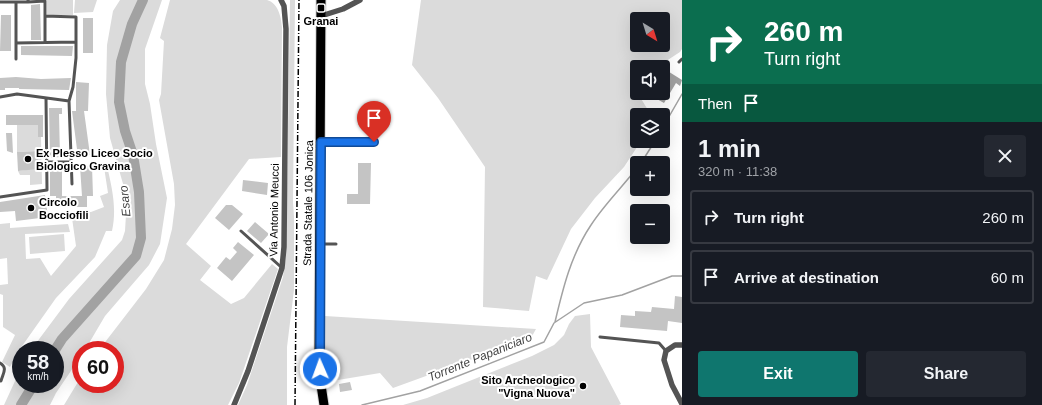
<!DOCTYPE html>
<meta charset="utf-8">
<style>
body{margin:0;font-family:Arial,sans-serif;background:#242831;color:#f1f3f6;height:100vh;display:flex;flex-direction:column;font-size:15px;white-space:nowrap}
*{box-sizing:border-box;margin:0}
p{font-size:13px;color:#9ea1a6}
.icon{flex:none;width:22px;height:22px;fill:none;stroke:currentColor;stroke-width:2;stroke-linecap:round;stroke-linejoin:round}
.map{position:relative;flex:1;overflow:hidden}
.panel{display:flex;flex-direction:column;background:#171b24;width:360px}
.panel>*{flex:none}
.guide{background:#0b6e4f;color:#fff;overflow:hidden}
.needle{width:26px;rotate:142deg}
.controls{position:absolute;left:630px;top:12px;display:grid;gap:8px}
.controls a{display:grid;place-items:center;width:40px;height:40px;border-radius:4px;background:#171b24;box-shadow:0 4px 16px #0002;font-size:20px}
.speed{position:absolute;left:12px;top:341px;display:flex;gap:8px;font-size:20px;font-weight:700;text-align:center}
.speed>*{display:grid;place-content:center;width:52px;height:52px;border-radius:50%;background:#171b24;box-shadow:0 4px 16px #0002;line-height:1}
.speed small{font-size:10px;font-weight:400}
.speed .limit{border:6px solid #d22;background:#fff;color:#111}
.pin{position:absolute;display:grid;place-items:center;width:34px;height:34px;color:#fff;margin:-41px -17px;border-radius:50% 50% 50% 0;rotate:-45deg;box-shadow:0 0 4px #0007}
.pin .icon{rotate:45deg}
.me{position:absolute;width:44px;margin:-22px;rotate:358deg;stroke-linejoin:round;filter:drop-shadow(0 0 3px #0008)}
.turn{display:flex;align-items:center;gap:14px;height:84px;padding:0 16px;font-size:18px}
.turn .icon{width:52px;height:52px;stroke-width:2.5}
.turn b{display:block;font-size:28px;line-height:34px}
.then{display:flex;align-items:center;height:38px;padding:0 16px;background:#0003;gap:8px;font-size:15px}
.round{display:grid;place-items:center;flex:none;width:42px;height:42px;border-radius:4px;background:#242831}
.summary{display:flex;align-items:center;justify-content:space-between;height:68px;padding:0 16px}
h1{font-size:24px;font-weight:700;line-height:30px}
.button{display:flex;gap:8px;margin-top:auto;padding:8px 16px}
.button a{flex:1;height:46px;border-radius:4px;background:#0f766e;color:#fff;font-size:16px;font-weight:700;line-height:46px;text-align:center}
.button a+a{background:#242831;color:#f1f3f6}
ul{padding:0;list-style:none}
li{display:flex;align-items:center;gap:12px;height:54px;margin:0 8px 6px;padding:0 8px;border:2px solid #363941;border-radius:4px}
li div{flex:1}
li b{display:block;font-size:15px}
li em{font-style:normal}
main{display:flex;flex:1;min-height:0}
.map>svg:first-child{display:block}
</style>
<main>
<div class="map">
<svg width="682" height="405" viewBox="0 0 682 405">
<rect width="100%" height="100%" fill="#fff"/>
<path fill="#dbdbdb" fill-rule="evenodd" d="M47 0H73V15H47Z
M75 0H97L93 12 74 13Z
M120 0H162L145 49V84L150 104 156 144 167 198 160 244 149 265 105 316 85 350H81V356L56 393 50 405H4L21 368V384H55V350H31L69 299 122 240 125 231 127 198 110 138 106 94 107 45 113 11Z
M170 0H267C278 3 281 16 282 27L281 157 249 159 186 244 211 266 200 280 231 304 244 298 272 264 278 269 239 383 228 405H64L81 377V384H115V350H99L146 289 164 260 172 229 175 205 174 184 159 100 161 94 164 41 160 38Z
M290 0H295L293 202 294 217V290L287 347V405H238L247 385 283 277 286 257Z
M421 0H682V49L680 52 657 67H637V93H642L640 97 651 115H637V141H641L624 167 595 198 571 229 547 280 536 276 529 311 483 307 485 167 438 98 412 65ZM637 19H663V45H637Z
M17 125H38V137H41L42 184 30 185V175H20L18 171 26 170V166L31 169H38V151L17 152Z
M107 166C112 188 117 208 112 231H106L95 257 56 298 20 349 10 367 2 362 15 335 3 327V295L0 294V285L8 284 7 258 0 259V224L10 223V228L68 224 70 232 25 234 26 259 40 258 51 276 76 246 71 211 91 212 104 207 100 196 108 193 104 167Z
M64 234 65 251 30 254 29 237Z
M590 314 591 347 621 404 619 405H403L427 398 532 356 554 345 564 335 569 324 575 316Z
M325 316 536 329 531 338 393 388 380 373 326 382 324 352Z"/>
<path fill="#a2a2a2" d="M666 70 682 80 680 86 676 83 664 103 648 94 649 93H663V74Z"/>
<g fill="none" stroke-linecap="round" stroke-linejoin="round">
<path stroke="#a2a2a2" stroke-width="1.5" d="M663 127 682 94
M641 163 655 141
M555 322C563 288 571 255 591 225 603 206 623 186 637 168
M362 405 420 391 544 342 554 323 584 303 622 295 672 276H682"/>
<path stroke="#a2a2a2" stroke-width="10" d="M55 350 62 339 136 256 141 238 139 192 133 155 125 131 119 102 121 62 132 24 143 0
M21 405 34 384"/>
</g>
<path fill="#c4c4c4" d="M40 4 41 40H31V5Z
M1 15H11V51H0Z
M83 18H93V53H83Z
M21 46H73L72 56 21 55Z
M16 77 41 79 71 78 69 90 19 89V88H5V90H0V78Z
M76 82 89 83 88 111H84L90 155 78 157 72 111H76Z
M49 108H62V114H59L60 157 50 158Z
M6 115H43V137H38V125H6Z
M6 133H12L13 153 7 151Z
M38 151V169L18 171 17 152Z
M358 163H371L370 204H347V194H358Z
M62 166V196H82L80 166H92L93 196H87V207H56V196H50V167Z
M243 180 268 183 267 195 242 191Z
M45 195 48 217 16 221 15 211 0 212V202Z
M226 205H232L243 214 229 230 215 218Z
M255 222 269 234 261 243 247 231Z
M238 242 254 255 232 281 217 268 226 257 230 260 237 252 233 248Z
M675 296 682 297V323L668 321 667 331 620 327 621 315 635 316V311L651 312 652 307 674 309Z
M350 382 352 390 340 392 339 384Z"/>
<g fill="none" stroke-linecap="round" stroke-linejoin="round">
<g stroke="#dbdbdb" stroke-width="11">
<path id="primary" d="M321 0 319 353 321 385 324 405"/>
</g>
<path stroke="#545454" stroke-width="3" d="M28 0V2L45 1V16L76 17V58L73 87 69 101 72 184
M0 2H28
M45 42V16
M16 43 76 42
M16 59V2
M679 62 682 59
M0 97 17 94 69 101
M322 142H374
M46 162H71
M0 197 47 190 46 98
M241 231 281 267
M320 244H336
M600 337 659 343 666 351
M0 363C8 368 3 373 1 381"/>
<path stroke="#545454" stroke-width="5.5" d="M321 16 343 9 360 0
M682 345H675L666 351 664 360 672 385 682 404
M234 405 248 371 282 268 284 247 286 29 284 6 281 0"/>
<use href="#primary" stroke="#000" stroke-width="9"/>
<path stroke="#000" stroke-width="1.5" stroke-dasharray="6 2 1 2" stroke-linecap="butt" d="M295 405 299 0"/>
</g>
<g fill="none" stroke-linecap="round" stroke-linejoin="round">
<g stroke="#114b97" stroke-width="10">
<path id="route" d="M320 369 321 142H374"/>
</g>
<use href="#route" stroke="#1a73e8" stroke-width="7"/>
</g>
<g fill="#000" stroke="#fff" stroke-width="1.5">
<rect x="317" y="4" width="8" height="8" rx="2"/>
<circle cx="28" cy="159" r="4"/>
<circle cx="31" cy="208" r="4"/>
<circle cx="583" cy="386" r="4"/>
</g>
<g text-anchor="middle" stroke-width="4" stroke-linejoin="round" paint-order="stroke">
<g font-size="11" font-weight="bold" fill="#000" stroke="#fff" text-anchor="start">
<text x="321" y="25" text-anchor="middle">Granai</text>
<text x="36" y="157">Ex Plesso Liceo Socio<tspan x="36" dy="13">Biologico Gravina</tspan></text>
<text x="39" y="206">Circolo<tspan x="39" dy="13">Bocciofili</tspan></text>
<text x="575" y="384" text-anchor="end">Sito Archeologico<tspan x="575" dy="13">"Vigna Nuova"</tspan></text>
</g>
<g font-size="11" fill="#000" stroke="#fff">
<text transform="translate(308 203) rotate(-89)" y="4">Strada Statale 106 Jonica</text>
<text transform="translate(274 210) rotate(-89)" y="4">Via Antonio Meucci</text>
</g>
<g font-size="12" font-style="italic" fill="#434343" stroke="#fff">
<text transform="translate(125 201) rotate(-96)" y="4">Esaro</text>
<text transform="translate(480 357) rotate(-22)" y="4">Torrente Papaniciaro</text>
</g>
</g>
</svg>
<div class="controls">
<a><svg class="needle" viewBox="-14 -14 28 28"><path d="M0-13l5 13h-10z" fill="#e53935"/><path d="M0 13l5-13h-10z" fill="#9ea1a6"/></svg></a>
<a><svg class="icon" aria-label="sound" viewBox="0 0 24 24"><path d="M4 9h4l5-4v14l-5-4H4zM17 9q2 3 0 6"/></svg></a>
<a><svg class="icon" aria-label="layers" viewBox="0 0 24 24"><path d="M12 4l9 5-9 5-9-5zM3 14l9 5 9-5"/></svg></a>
<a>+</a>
<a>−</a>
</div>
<div class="speed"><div>58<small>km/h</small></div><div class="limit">60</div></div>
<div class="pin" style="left:374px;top:142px;background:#d93025"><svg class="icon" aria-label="arrive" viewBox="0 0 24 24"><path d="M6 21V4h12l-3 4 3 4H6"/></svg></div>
<svg class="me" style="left:320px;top:369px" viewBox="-20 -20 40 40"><circle r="17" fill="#1a73e8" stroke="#fff" stroke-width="3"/><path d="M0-11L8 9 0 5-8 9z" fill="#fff"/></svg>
</div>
<section class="panel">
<div class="guide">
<div class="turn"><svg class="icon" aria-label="right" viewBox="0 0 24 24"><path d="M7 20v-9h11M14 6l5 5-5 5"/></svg><div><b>260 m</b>Turn right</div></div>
<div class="then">Then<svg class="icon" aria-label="arrive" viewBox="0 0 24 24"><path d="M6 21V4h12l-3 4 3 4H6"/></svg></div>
</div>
<div class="summary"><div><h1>1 min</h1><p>320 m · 11:38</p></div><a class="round"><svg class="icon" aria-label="close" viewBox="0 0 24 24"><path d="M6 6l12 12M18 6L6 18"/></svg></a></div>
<ul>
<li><svg class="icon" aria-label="right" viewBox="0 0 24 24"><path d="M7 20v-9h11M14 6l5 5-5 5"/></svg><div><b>Turn right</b></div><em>260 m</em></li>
<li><svg class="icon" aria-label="arrive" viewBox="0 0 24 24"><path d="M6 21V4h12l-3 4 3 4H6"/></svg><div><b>Arrive at destination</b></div><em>60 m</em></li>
</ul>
<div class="button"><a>Exit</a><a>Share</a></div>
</section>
</main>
